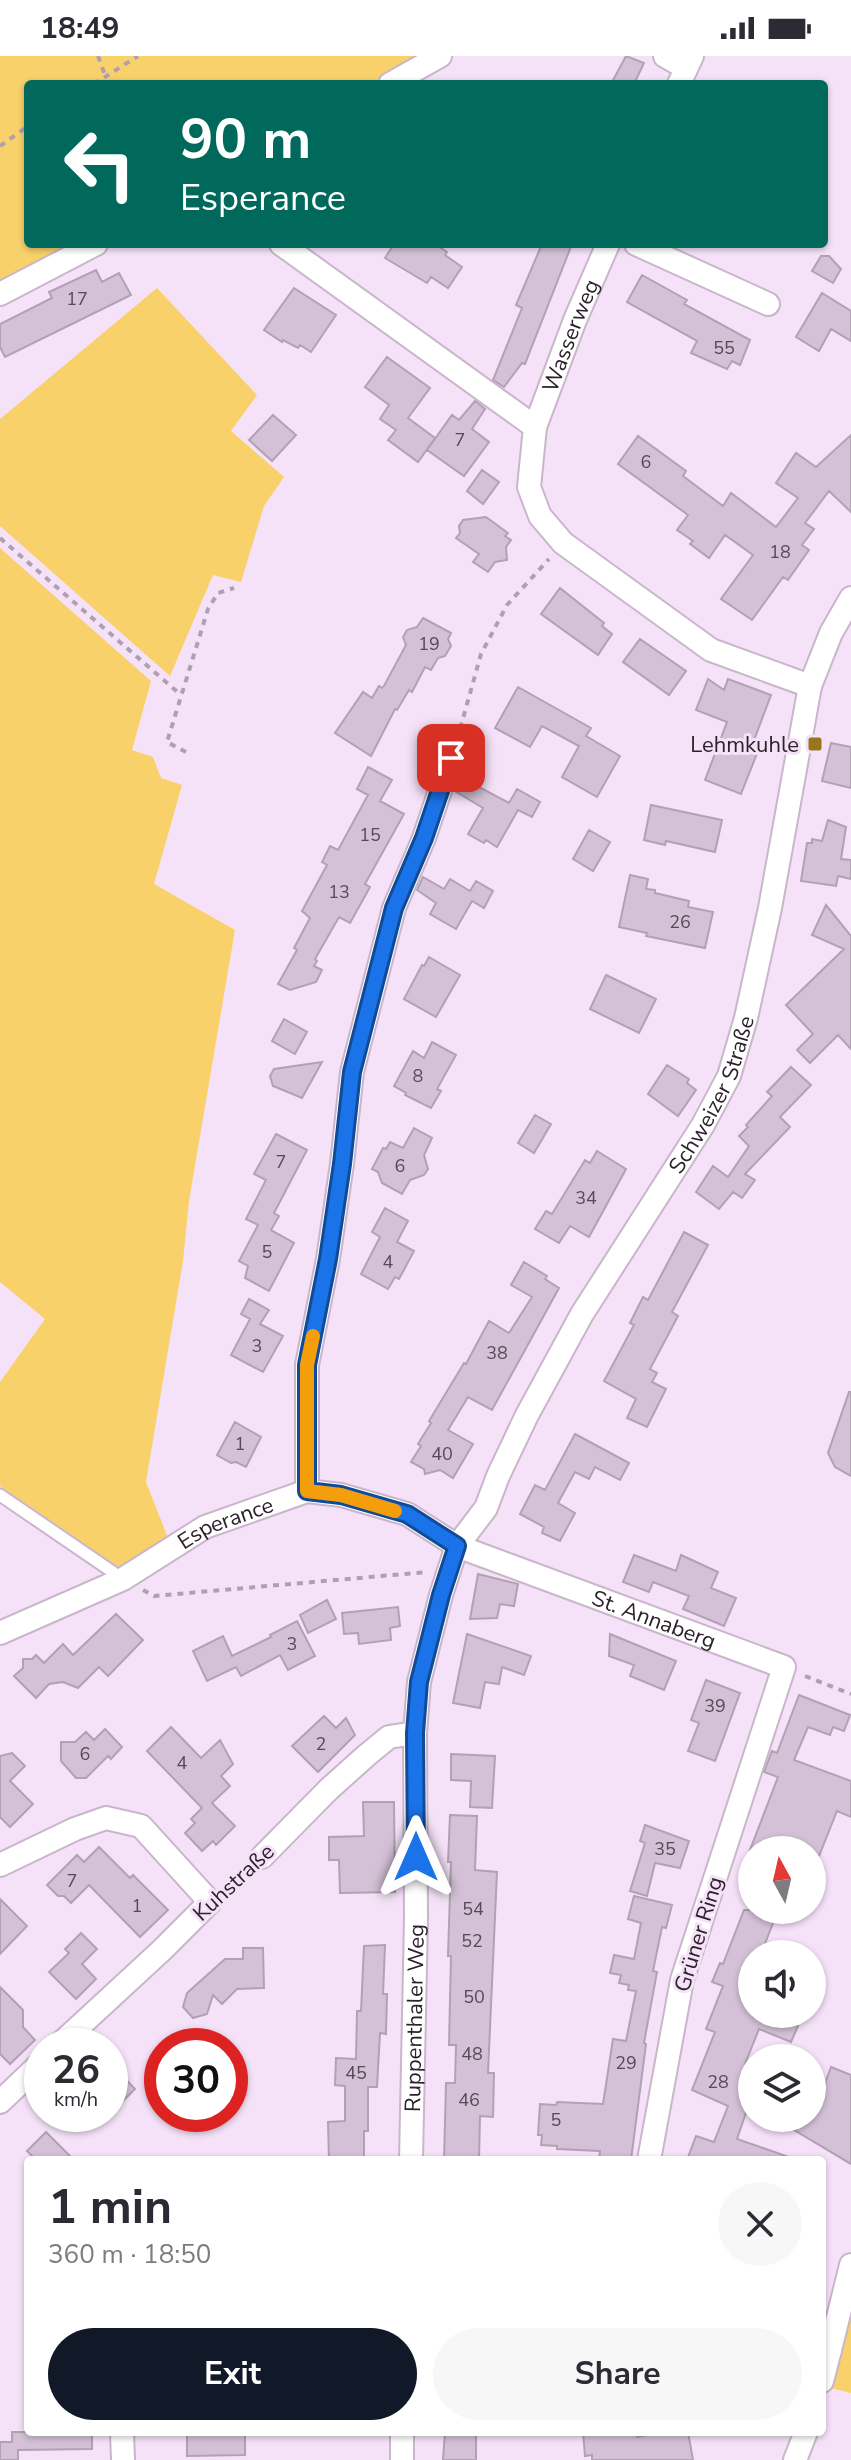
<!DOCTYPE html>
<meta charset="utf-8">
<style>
body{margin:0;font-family:"Nunito Sans",sans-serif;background:#f7f7f7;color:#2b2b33;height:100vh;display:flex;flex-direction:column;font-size:30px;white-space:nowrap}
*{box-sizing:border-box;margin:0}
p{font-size:26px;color:#7c7c81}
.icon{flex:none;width:44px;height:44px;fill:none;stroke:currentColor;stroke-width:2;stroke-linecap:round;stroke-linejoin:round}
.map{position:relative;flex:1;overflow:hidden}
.panel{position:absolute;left:24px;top:2100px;width:802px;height:280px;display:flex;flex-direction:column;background:#fff;border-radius:8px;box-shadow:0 2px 6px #0004}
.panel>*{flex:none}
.top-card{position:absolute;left:24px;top:24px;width:804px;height:168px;border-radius:8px;box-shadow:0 2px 6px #0004;background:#00695c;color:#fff;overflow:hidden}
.needle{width:52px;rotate:352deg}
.buttons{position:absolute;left:738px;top:1780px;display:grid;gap:16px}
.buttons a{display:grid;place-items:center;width:88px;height:88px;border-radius:50%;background:#fff;box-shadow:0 2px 6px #0004;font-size:40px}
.speed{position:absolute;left:24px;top:1972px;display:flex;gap:16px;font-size:40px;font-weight:700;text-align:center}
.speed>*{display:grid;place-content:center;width:104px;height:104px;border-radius:50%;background:#fff;box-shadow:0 2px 6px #0004;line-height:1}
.speed small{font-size:20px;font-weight:400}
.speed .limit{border:12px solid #d22;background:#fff;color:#111}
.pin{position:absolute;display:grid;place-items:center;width:68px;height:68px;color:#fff;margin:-34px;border-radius:16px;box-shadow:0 4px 12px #0006}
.me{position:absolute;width:88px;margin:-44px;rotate:0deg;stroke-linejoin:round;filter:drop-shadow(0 0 6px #0008)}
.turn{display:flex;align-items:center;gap:28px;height:168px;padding:0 24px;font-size:36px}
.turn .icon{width:104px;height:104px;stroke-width:2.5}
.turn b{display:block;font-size:56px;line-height:68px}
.round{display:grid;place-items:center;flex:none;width:84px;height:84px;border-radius:42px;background:#f7f7f7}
.head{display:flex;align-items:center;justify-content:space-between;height:136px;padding:0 24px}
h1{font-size:48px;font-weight:700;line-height:60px}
.button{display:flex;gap:16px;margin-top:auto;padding:16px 24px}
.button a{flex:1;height:92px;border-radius:48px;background:#111827;color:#fff;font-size:32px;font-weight:700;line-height:92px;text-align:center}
.button a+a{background:#f7f7f7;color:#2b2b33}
.status{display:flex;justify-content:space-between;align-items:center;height:56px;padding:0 40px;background:#fff;direction:ltr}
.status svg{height:22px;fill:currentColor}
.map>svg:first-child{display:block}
</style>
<div class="status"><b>18:49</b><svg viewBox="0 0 49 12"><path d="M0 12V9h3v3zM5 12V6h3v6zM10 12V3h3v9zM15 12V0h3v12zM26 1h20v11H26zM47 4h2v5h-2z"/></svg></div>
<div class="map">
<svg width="851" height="2404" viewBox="0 0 851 2404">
<rect width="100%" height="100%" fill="#f5e2f8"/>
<path fill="#f9d16b" d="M0 0H420L369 28H28V188H79L0 230Z
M157 232 257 339 231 375 284 421 264 450 241 526 213 519 170 620 0 470V363Z
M0 492 151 625 132 694 153 701 161 722 182 729 154 828 235 874 189 1145 183 1205 146 1426 168 1482 118 1511 0 1430V1326L45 1263 0 1226Z
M851 2220V2337L822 2330Z"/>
<path fill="#d4c1d7" stroke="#b2a0b4" stroke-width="2" d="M626 0 644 7 634 28H611Z
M394 188H435L447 196 445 199 462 211 448 232 431 221 427 227 385 202Z
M542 188H572L525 308 522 307 504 331 493 324 522 252 516 249Z
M821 200H829L841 213 833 227 812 215Z
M96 214 102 226 119 217 131 239 5 301 0 291V268L52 242 49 236Z
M642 219 687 244 684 248 750 284 740 309 732 305 727 313 691 297 697 285 627 246Z
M294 232 336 259 311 296 300 289 298 292 283 284 282 286 264 274Z
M822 237 851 255V285L831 273 819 295 796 281Z
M387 301 430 332 408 362 435 382 418 406 388 384 396 374 380 363 389 349 365 331Z
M475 345 485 353 472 373 489 386 464 420 427 394 452 359 459 364Z
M273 359 296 379 272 405 249 384Z
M851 379V456L829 435 805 467 814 473 802 489 809 494 788 524 783 521 752 564 721 543 753 499 725 479 709 502 690 488 693 485 677 474 688 459 618 408 638 380 686 415 683 420 723 450 731 437 776 471 798 442 776 427 796 397 816 411Z
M482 414 499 426 483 448 467 435Z
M486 461 508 477 505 480 511 484 506 491 507 504 495 506 488 516 473 506 479 498 456 482 460 477 459 470 463 464Z
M560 532 604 567 602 570 612 578 598 599 541 558Z
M423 562 451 577 448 583 451 590 445 600 438 602 431 614 425 611 412 636 409 634 397 654 395 653 371 700 335 677 363 636 372 642 379 630 382 632 384 630 406 589 403 581 407 574 417 571Z
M640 583 686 615 669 639 623 606Z
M708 623 724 634 728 623 771 639 753 687 760 690 741 738 705 724 727 666 696 654Z
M518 631 591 672 586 680 620 700 597 741 562 721 579 690 542 670 530 691 495 672Z
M831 687 851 691V732L822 725Z
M368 711 392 724 380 745 404 758 365 828 370 831 350 867 339 861 315 903 317 905 314 910 322 914 316 926 290 934 278 928 297 894 294 892 310 862 302 855 327 809 322 806 330 790 338 794 368 739 357 733Z
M460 721 509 747 517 733 540 746 532 761 518 754 497 791 486 784 484 787 468 778 483 752 455 735Z
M651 749 722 764 715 796 666 785 665 789 644 784Z
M828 764 846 771 841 803 851 804V823L838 820 836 830 801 825 807 787H812V783L822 785Z
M589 774 610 786 593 815 573 803Z
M630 819 648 823 646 833 655 834V837L689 845 688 851 713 856 705 892 646 880 647 877 619 871Z
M423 821 444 833 450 823 470 835 476 825 493 835 484 852 472 845 456 873 430 858 436 847 417 834Z
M826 849 851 880V993L838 979 810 1007 797 994 813 978 786 949 844 893 812 879Z
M429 901 460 919 436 961 404 943 422 909 424 910Z
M606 919 656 943 639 977 590 953Z
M284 963 307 976 295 998 272 985Z
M432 986 456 999 437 1033 441 1035 431 1052 405 1039 406 1037 394 1030 413 995 424 1002Z
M322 1006 302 1042 273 1030 270 1020 274 1013Z
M667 1009 689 1023 687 1027 696 1034 678 1060 648 1038Z
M791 1011 811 1029 780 1061 790 1071 745 1118 755 1124 742 1142 733 1136 719 1153 696 1136 713 1110 728 1121 749 1090 739 1080 748 1071 746 1069 772 1040 767 1036Z
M535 1059 551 1068 534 1097 518 1087Z
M414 1072 432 1082 424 1099 428 1113 424 1119 410 1124 402 1138 382 1127 378 1116 372 1113 383 1092 386 1093 390 1086 403 1092Z
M276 1078 307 1094 274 1157 279 1160 271 1174 294 1187 269 1235 245 1222 248 1210 239 1205 258 1169 246 1163 266 1124 254 1118Z
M597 1095 626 1113 589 1181 570 1170 559 1187 535 1173 546 1155 552 1158 585 1104 590 1107Z
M385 1152 408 1165 397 1186 414 1195 399 1223 395 1221 388 1233 361 1218 380 1181 372 1176Z
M684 1176 708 1189 672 1256 678 1260 650 1313 657 1317 652 1326 666 1333 647 1371 627 1362 636 1343 604 1325 634 1269 630 1267 643 1241 648 1244Z
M524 1206 547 1220 545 1223 559 1232 492 1354 468 1341 448 1374 473 1388 453 1422 440 1414 425 1418 424 1413 411 1406 421 1390 418 1388 431 1367 429 1365 464 1307 466 1308 489 1265 509 1277 532 1241 511 1229Z
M249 1243 269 1254 260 1268 283 1280 263 1316 231 1299 250 1263 241 1258Z
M849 1336H851V1420L835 1411 828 1397Z
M235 1366 261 1381 246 1411 236 1406 231 1407 217 1399Z
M575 1378 629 1407 620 1424 595 1411 589 1423 575 1416 558 1447 575 1457 560 1485 542 1477 544 1471 520 1458 535 1429 545 1434Z
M634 1499 676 1515 681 1499 718 1516 711 1532 736 1542 724 1570 683 1553 689 1540 653 1526 649 1536 623 1526Z
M478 1518 518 1528 514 1550 500 1548 497 1562 470 1563Z
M327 1544 336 1563 308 1577 300 1559Z
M398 1551 400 1570 390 1572 391 1584 359 1588 358 1577 344 1578 342 1557Z
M116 1558 143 1584 108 1620 99 1611 78 1632 63 1626 49 1628 36 1642 14 1620 23 1612V1603H32L36 1599 44 1607 63 1588 73 1599Z
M297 1565 315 1600 288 1614 280 1599 241 1620 236 1611 207 1625 193 1595 223 1580 232 1600 271 1581 270 1579Z
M467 1578 531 1600 524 1619 502 1611 499 1628 485 1626 480 1652 453 1647Z
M610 1578 676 1605 664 1634 630 1620 634 1609 609 1600Z
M706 1624 740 1637 715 1705 688 1695 699 1667 691 1664Z
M799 1639 850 1659 844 1675 833 1671 830 1679 808 1671 794 1704 851 1725V1761L837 1755 819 1800 812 1797V1794H750L778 1721 764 1716 772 1695 777 1697Z
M324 1660 336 1672 346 1662 355 1679 318 1716 292 1690Z
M171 1671 201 1702 220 1684 233 1708 221 1720 230 1730 212 1747 235 1770 216 1789 213 1785 202 1795 185 1777 195 1767 191 1763 202 1752 147 1695Z
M105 1673 122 1691 111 1703 108 1700 86 1722H76L61 1705V1686H75L86 1676 94 1684Z
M12 1697 25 1710 10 1725 33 1748 10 1771 0 1761V1700Z
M451 1698 495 1700 492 1752 470 1751 471 1725 451 1724Z
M363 1746H394L395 1836 340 1837 339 1804H329V1781L364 1780Z
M450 1759 477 1760 475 1814 497 1816 488 2017H494L493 2061 480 2060 479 2104H444L446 2027H455L456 1989H449L451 1900H448L451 1806H448Z
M645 1769 689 1785 680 1812 655 1807 647 1840 630 1835 645 1787 640 1785Z
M99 1791 130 1822 133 1819 168 1854 140 1881 89 1829 71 1847 64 1840H58L47 1829 77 1799 84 1806Z
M634 1840 672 1849 666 1872 662 1871 653 1915 657 1916 644 1987 646 1988 631 2104H599L600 2095 557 2093V2090L541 2089 542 2079H538L540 2048 556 2049 557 2046 603 2048 613 1983 626 1985 636 1935 628 1934 629 1929 619 1927 621 1919 610 1917 614 1899 634 1903 641 1867 628 1863Z
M0 1843 27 1870 0 1898Z
M744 1854H778L761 1898H752V1958H786L784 1964 798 1970 791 1986 759 1973 745 2008 752 2011V2039L737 2083 789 2101 788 2104H687L696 2080 714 2086 728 2050 692 2034 715 1976 706 1973 723 1930 712 1926 720 1907 723 1908Z
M81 1877 97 1893 82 1908 96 1923 76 1943 49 1916 69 1897 65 1893Z
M385 1889 383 1938H387L386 1978 380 1977 377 2031H368V2075H364V2104H329L328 2066 345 2065V2030L335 2029 336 2002 356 2003 357 1955H361L364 1890Z
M243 1892H263L264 1932 237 1933 222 1948 213 1939 207 1958 193 1962 183 1951 187 1937 225 1903H243Z
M0 1931 23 1954V1971L35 1984 10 2008 0 1998Z
M110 2007 135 2033 110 2058Z
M831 2011 851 2019V2108L774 2062H812Z
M46 2076 74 2104H36L27 2095Z
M12 2376H92V2393L18 2394V2404H0V2386H12Z
M187 2376H245V2399L187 2400Z
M445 2376H476V2404H443Z
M583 2376H636L637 2381 661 2376H688L693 2404H592V2399L585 2400Z"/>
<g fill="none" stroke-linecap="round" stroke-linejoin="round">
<g stroke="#c9b6cb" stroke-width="15">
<path id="lane" d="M0 1439 123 1523"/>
</g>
<g stroke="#c9b6cb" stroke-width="26">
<g id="street">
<path d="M665 0 686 12"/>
<path d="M390 28 440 0"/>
<path d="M679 28 692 0"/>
<path d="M281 188 535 371 529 431 540 460 563 487 711 594 810 630"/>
<path d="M636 188 768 248"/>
<path d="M0 238 96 188"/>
<path id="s1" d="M535 371 575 264 608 188"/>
<path d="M307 1435V1309L328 1203 342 1108 352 1016 394 852 424 782 451 702"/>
<path id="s2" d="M0 1577 123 1523 205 1471 307 1435 341 1439 407 1458 457 1490 784 1611 682 1924 649 2104"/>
<path d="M262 1801 329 1733 367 1699 389 1681 415 1677"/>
<path d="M0 1809 75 1773 106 1762 141 1770 210 1846 162 1894 58 1990"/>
<path d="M0 2046 42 2006"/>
<path id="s3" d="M411 2104 416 1863 415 1677 419 1626 441 1539 457 1490 486 1452 498 1420 527 1359 582 1258 703 1069 729 1020 746 962 770 852 810 630 831 577 851 542"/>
<path d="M822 2292 830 2294 851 2209"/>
<path d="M822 2325 830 2294"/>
<path d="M122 2376 123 2404"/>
<path d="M402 2404V2376"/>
<path d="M795 2404 806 2376"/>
</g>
</g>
<path stroke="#afa0b1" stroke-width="4" stroke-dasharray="6 6" stroke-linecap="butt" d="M98 0 106 22
M94 28 138 0
M0 90 28 70
M0 482 181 639
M457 684 481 598 507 549 549 503
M186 696 167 686 208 553 218 537 234 532
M143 1534 154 1540 427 1516
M805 1620 851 1638
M225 1829 246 1812"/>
<use href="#lane" stroke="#fff" stroke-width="11"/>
<use href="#street" stroke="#fff" stroke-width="22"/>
</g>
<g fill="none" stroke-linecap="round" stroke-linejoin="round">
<g stroke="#114b97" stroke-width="20">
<path id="route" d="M416 1801 415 1677 419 1626 441 1539 457 1490 407 1458 341 1439 307 1435V1309L328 1203 342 1108 352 1016 394 852 424 782 451 702"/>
</g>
<use href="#route" stroke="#1a73e8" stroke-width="14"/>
<path stroke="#f59e0b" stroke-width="14" d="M313 1280 307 1309V1435L341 1439 395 1455"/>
</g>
<rect fill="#96771f" stroke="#f5e2f8" stroke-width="3" x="807" y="680" width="16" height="16" rx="4"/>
<g text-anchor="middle" stroke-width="6" stroke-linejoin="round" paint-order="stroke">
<g font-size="18" fill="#554a56">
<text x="77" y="249">17</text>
<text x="724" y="298">55</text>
<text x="460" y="390">7</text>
<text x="646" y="412">6</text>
<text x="780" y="502">18</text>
<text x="429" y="594">19</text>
<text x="370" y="785">15</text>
<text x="339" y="842">13</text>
<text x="680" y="872">26</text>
<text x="418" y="1026">8</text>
<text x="281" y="1112">7</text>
<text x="400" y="1116">6</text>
<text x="586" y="1148">34</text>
<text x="267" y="1202">5</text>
<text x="388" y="1212">4</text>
<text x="257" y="1296">3</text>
<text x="497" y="1303">38</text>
<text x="240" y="1394">1</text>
<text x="442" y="1404">40</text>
<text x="292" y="1594">3</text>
<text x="715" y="1656">39</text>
<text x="321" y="1694">2</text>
<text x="85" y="1704">6</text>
<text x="182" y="1713">4</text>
<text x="665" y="1799">35</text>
<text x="72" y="1831">7</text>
<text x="137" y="1856">1</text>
<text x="473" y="1859">54</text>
<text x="472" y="1891">52</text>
<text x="474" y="1947">50</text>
<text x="472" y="2004">48</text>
<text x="626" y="2013">29</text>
<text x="356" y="2023">45</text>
<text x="718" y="2032">28</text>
<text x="469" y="2050">46</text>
<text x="556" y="2070">5</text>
</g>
<g font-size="22" fill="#2b232b" stroke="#f5e2f8">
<text dy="8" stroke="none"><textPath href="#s1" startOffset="98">Wasserweg</textPath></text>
<text dy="8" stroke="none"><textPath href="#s3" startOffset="1140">Schweizer Straße</textPath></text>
<text dy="8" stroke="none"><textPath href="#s2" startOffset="252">Esperance</textPath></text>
<text dy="8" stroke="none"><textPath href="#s2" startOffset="712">St. Annaberg</textPath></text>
<text transform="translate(233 1826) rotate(-43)" y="8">Kuhstraße</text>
<text transform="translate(698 1878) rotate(-73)" y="8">Grüner Ring</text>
<text dy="8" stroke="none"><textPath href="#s3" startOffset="142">Ruppenthaler Weg</textPath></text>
</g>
<g font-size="22" fill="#2b232b" stroke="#f5e2f8" text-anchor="end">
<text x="799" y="696">Lehmkuhle</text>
</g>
</g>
</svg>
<div class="buttons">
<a><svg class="needle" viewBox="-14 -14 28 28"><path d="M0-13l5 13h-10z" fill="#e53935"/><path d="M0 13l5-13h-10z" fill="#7c7c81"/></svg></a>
<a><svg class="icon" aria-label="sound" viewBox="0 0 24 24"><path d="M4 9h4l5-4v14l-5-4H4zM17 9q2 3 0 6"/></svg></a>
<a><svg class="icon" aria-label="layers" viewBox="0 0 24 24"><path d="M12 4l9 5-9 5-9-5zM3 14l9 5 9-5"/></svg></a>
</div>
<div class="speed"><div>26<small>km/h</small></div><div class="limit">30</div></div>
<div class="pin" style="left:451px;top:702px;background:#d93025"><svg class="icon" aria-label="arrive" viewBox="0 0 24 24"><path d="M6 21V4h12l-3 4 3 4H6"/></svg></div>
<svg class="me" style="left:416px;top:1801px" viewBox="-20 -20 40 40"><path d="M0-17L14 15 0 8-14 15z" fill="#1a73e8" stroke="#fff" stroke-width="4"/></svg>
<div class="top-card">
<div class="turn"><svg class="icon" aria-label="left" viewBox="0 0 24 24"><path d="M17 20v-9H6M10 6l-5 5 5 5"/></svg><div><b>90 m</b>Esperance</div></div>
</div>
<section class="panel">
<div class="head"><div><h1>1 min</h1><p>360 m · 18:50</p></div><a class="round"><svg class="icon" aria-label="close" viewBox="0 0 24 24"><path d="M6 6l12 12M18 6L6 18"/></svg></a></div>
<div class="button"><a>Exit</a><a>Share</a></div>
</section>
</div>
